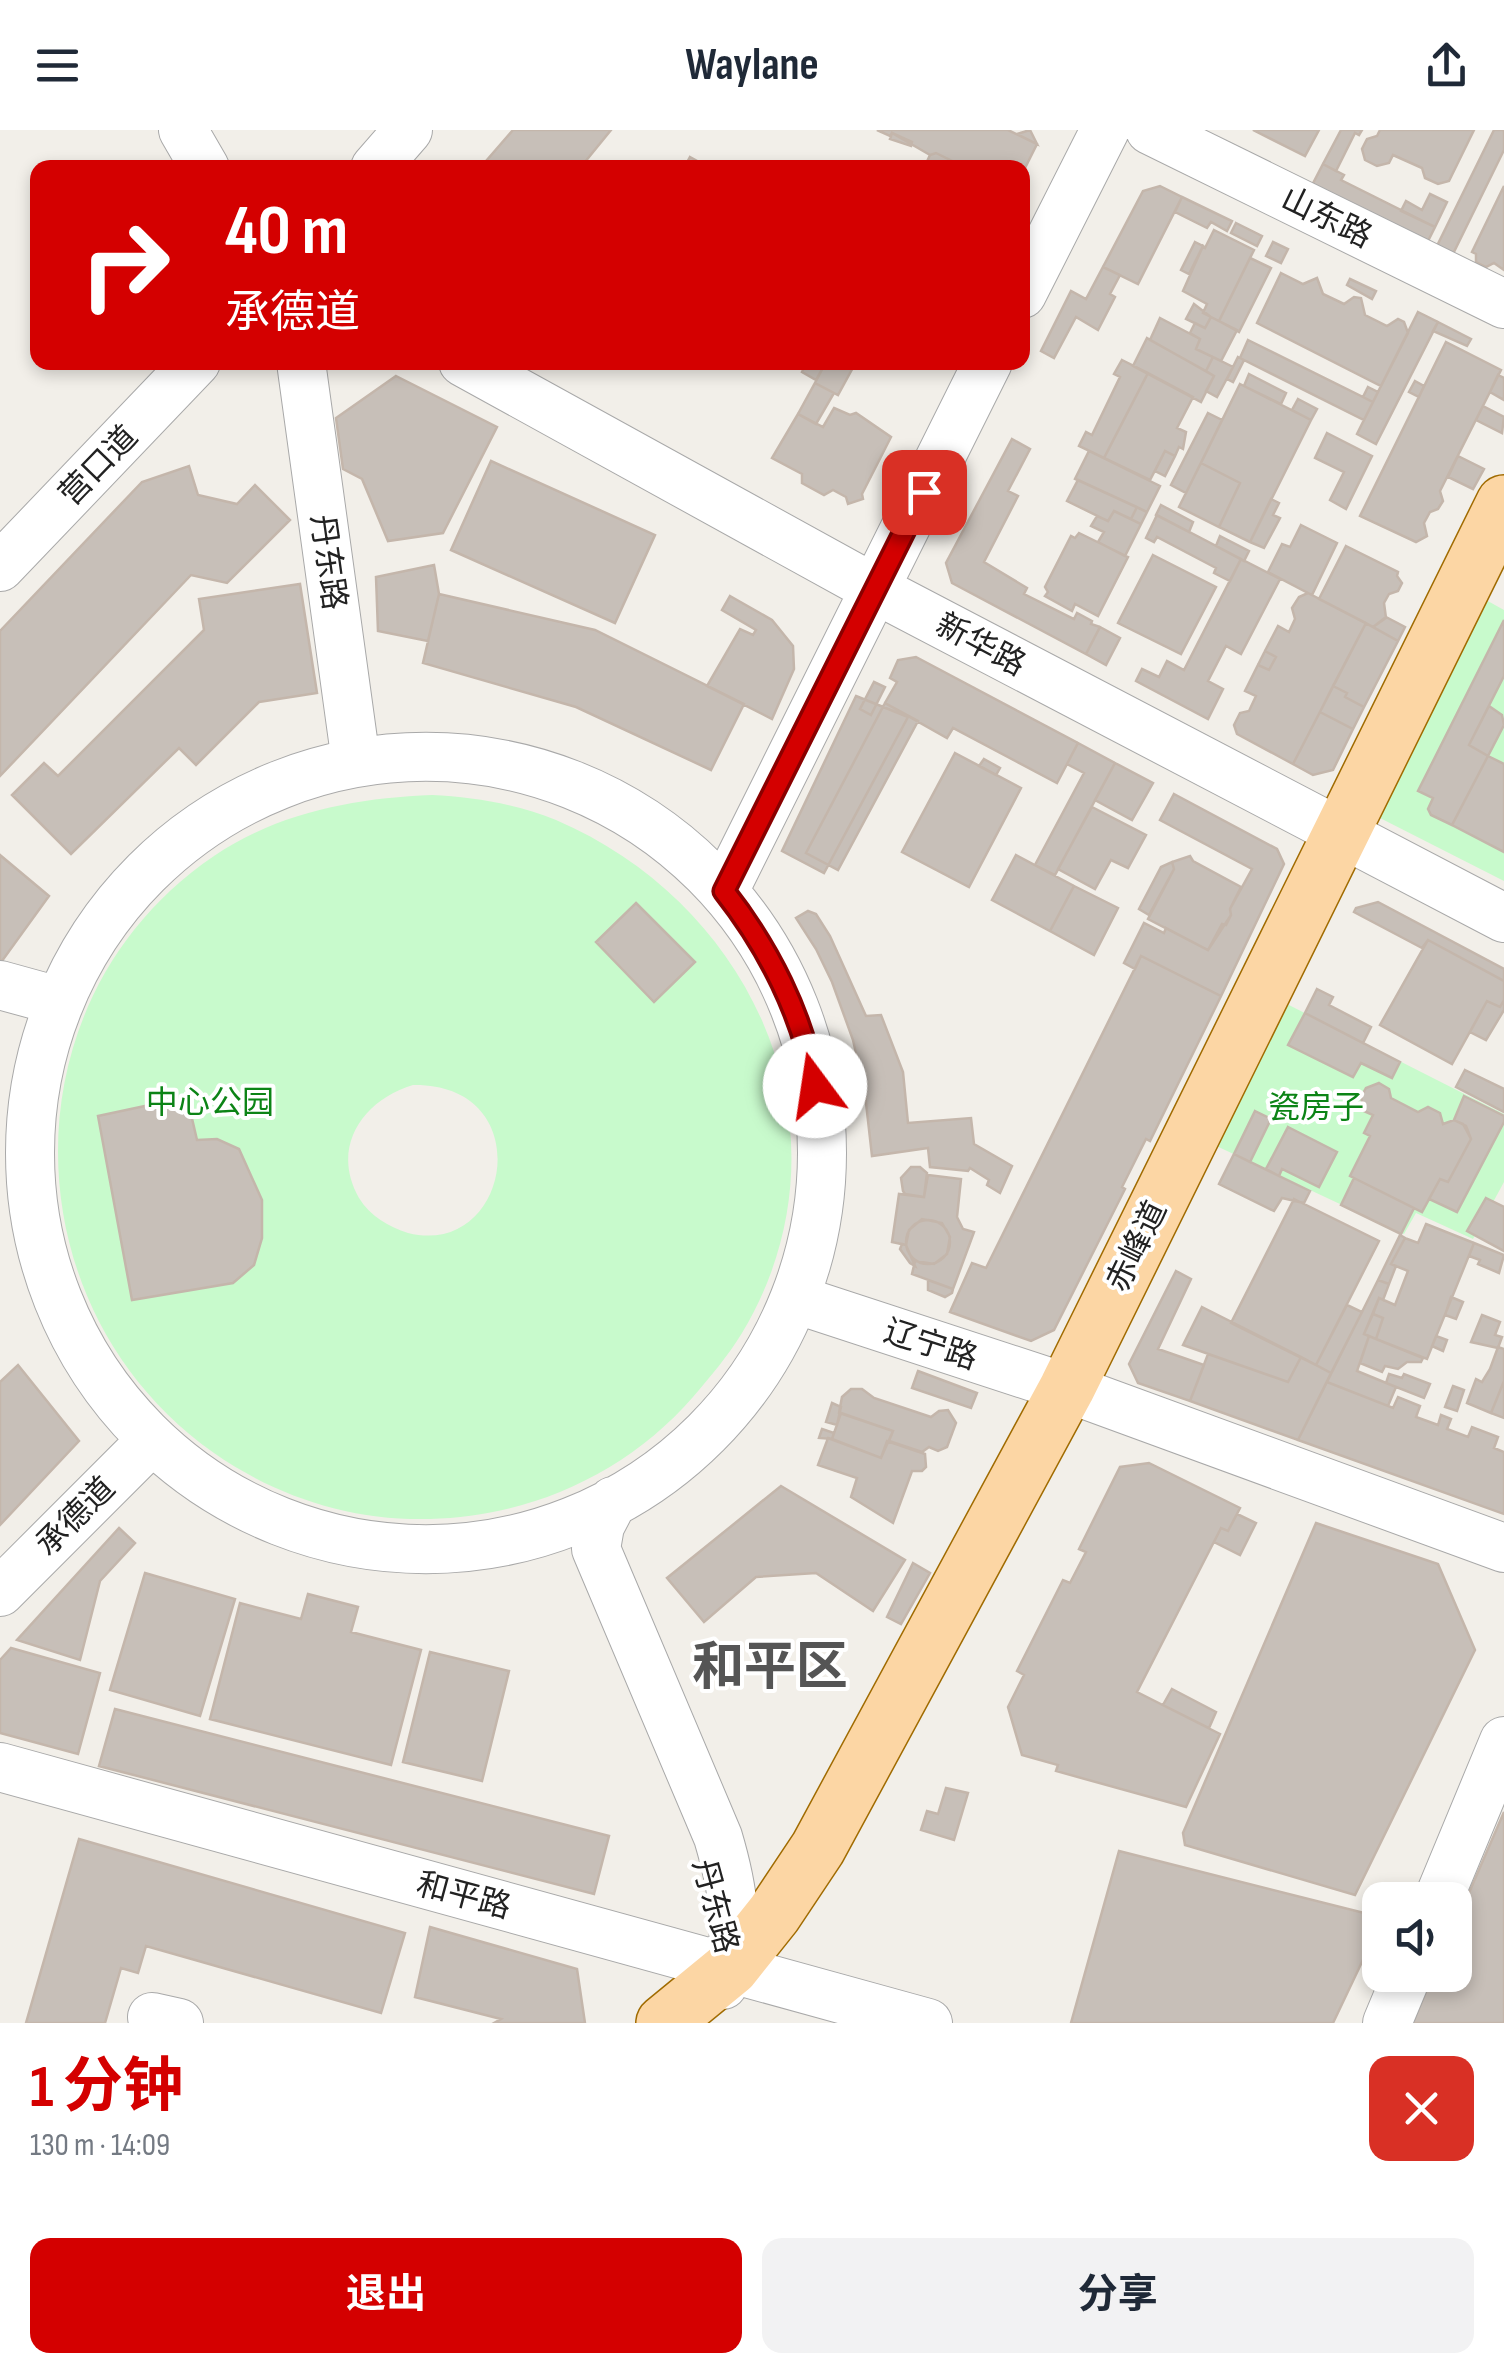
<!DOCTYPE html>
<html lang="zh">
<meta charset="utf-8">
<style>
body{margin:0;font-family:"Sofia Sans Condensed","Noto Sans SC",sans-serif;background:#f2f2f3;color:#1f2937;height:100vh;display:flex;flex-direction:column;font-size:38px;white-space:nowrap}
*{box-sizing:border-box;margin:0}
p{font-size:32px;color:#747a83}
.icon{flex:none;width:55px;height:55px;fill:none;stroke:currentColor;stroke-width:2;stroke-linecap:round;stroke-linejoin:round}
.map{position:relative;height:1893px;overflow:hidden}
.sheet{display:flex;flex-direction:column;background:#fff;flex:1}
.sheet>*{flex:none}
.hud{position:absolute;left:30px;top:30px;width:1000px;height:210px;border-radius:20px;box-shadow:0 5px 15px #0003;background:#d40000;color:#fff;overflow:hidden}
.fabs{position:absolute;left:1362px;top:1752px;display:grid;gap:20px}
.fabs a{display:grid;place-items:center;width:110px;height:110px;border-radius:20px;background:#fff;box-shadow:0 5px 15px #0003;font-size:50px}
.pin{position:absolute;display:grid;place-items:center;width:85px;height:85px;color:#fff;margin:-42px;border-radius:20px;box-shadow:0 5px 15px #0006}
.me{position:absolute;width:110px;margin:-55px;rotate:346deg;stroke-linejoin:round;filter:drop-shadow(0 0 8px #0008)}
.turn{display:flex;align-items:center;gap:35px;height:210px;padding:0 30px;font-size:45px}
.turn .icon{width:130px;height:130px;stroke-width:2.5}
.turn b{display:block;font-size:70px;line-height:85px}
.round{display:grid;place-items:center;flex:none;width:105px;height:105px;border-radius:20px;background:#f2f2f3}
.overview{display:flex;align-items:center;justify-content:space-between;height:170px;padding:0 30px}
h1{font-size:60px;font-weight:700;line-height:75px;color:#d40000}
.button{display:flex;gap:20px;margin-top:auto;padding:20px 30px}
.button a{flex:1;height:115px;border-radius:20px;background:#d40000;color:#fff;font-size:40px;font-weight:700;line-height:115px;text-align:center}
.button a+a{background:#f2f2f3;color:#1f2937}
header{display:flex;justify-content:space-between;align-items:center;height:130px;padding:0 30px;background:#fff;font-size:45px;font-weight:700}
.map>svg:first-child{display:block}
</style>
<header><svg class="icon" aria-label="menu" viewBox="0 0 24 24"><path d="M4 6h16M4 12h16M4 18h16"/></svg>Waylane<svg class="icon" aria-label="share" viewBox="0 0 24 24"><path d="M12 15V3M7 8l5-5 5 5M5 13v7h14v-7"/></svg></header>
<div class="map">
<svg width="1504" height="1893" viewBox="0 0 1504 1893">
<rect width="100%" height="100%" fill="#f2efe9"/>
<path fill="#c8facc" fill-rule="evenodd" d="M1486 470 1504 480V751L1378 687Z
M432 665C474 667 517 674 556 690 757 776 859 1008 742 1203 728 1226 710 1247 693 1267 627 1343 530 1387 430 1389 352 1391 277 1367 214 1323 9 1179 3 869 214 726 279 682 356 668 432 665ZM413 955C541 953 511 1129 408 1103 389 1097 370 1086 359 1068 330 1017 363 970 413 955Z
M1281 871 1504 984V1052L1473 1109 1416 1083 1404 1104 1210 1013Z"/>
<path fill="#c7bfb8" stroke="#c4b6ab" stroke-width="2.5" d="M513 0H611L580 38H480Z
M877 0H1008L1037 14 1024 40 1017 36 955 38 951 36 952 31 936 23 930 25 892 3 890 6Z
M1030 0 1037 14 1017 4Z
M1253 0H1319L1305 26Z
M1341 0H1362L1359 5 1355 3 1336 41 1323 34Z
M1380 0H1474L1449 51 1438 54 1425 48 1422 38 1393 25 1389 33 1377 36 1365 30 1362 19 1367 9 1377 6Z
M1494 0H1504V20L1451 128 1435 120Z
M892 3 912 12 911 16 890 9Z
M936 23 952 31 951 36 955 38H924L930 25Z
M690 27 710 38H684Z
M1323 34 1344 45 1341 50 1435 97 1423 121 1307 65Z
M1160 56 1182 67 1138 154 1103 137 1143 61Z
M1504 56V140L1494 133 1486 137 1476 132V124L1472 122Z
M1430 64 1447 72 1435 97 1401 81 1406 71 1422 80Z
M1182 67 1232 91 1227 101 1211 92 1207 98 1175 82Z
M1236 93 1262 106 1257 116 1231 103Z
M1214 100 1254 120 1219 191 1203 183 1207 174 1183 161 1203 116 1205 118Z
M1195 112 1203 116 1189 144 1181 140Z
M1273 112 1288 119 1281 133 1266 126Z
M1250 128 1271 138 1239 202 1219 191Z
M1103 137 1120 145 1110 164 1115 167 1098 200 1076 187 1054 228 1041 221 1071 161 1086 169Z
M1281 143 1303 154 1317 148 1323 164 1344 174 1354 167 1361 168 1365 185 1387 196 1398 189 1404 192 1408 203 1381 256 1257 193Z
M1350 149 1376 161 1372 169 1347 155Z
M1194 174 1211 187 1205 198 1186 189Z
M1418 182 1438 192 1376 314 1357 304Z
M1211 187 1237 200 1221 231 1196 219 1200 209 1190 203 1195 193 1205 198Z
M1160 188 1200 209 1196 219 1213 227 1206 241 1150 210Z
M1438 192 1471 209 1467 216 1433 201Z
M1147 208 1214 246 1201 272 1133 236Z
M1248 210 1373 272 1364 290 1240 228Z
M1446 212 1501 240 1440 361 1443 371 1438 379 1430 382 1424 393 1427 406 1416 412 1360 386Z
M1213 227 1233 237 1217 267 1206 261 1214 246 1206 241Z
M1238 227 1244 230 1233 252 1227 249Z
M1122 230 1148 243 1104 328 1079 316 1086 302 1092 305 1120 247 1114 244Z
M807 232H826L816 250 802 242Z
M826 232H856L838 265 815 253Z
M1148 243 1193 267 1177 298 1186 302 1183 319 1179 317 1175 326 1165 321 1150 350 1104 328Z
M1249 244 1286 263 1281 274 1244 256Z
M1498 245 1504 248V270L1490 262Z
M396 246 497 297 443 403 388 411 362 349 343 339 336 288Z
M1415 251 1424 256 1419 267 1409 262Z
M815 253 834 263 816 294 798 284Z
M1240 254 1311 290 1250 412 1219 397 1240 353 1201 333Z
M1368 257 1378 262 1373 272 1363 267Z
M1298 269 1317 279 1311 290 1292 280Z
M1483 276 1504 287 1502 303 1476 290Z
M834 278 850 285 856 283 891 307 862 364 863 369 848 374 846 367 833 360 824 365 802 353V344L772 328 798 284 823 297Z
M1208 283 1222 290 1186 363 1171 355Z
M1327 303 1372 326 1346 379 1330 370 1344 342 1315 328Z
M1012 309 1030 319 1008 361 1018 366 984 432 1027 458 1024 464 1074 489 1077 483 1092 491 1091 494 1100 497 1086 524 952 453 946 433Z
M1089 321 1160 356 1147 382 1075 349Z
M1165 321 1175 326 1165 346 1155 341Z
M1458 326 1484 339 1473 359 1448 347Z
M491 331 655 405 615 493 451 420Z
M1201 333 1240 353 1219 397 1179 377Z
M189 336 198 365 237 374 255 355 290 390 227 453 191 445 0 646V501L142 352Z
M1078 350 1137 377 1131 389 1114 381 1108 391 1067 371Z
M1271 369 1279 373 1273 385 1280 388 1264 418 1250 412Z
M1161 375 1193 392 1189 402 1156 385Z
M1137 377 1147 382 1141 394 1131 389Z
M1114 381 1141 394 1125 426 1098 412 1104 402 1091 396 1097 386 1108 391Z
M1157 385 1241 429 1230 451 1214 443 1216 438 1157 407 1154 412 1146 408Z
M1301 395 1337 413 1312 465 1268 442 1282 414 1290 417Z
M1079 403 1128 427 1098 486 1075 474 1072 481 1045 466 1048 462 1045 457 1071 406 1075 408Z
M1220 406 1249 421 1244 431 1216 416Z
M1346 416 1398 442 1397 446 1402 453 1398 461 1389 464 1384 473 1386 488 1373 497 1319 469Z
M1153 425 1216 457 1181 524 1118 493Z
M1241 429 1280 449 1241 524 1226 516 1208 551 1223 559 1208 589 1136 551 1142 539 1159 547 1167 531 1184 540Z
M434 435 439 464 428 511 378 501 376 447Z
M300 454 317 563 259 572 196 635 179 618 71 724 12 665 44 633 58 646 204 500 199 469Z
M1308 463 1366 493 1293 634 1237 604 1234 595 1240 583 1249 581 1256 566 1245 561 1258 535 1269 540 1276 527 1265 521 1278 496 1289 502 1295 489 1292 478 1299 467Z
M439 464 595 500 744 574 711 640 576 577 423 533Z
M730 466 772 490 793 516 794 539 772 589 707 556 740 499 753 505 756 500 722 480Z
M1386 487 1405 497 1398 511 1373 497Z
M1504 490V546L1469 615 1488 626 1452 695 1431 685 1428 679 1433 668 1418 661Z
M1366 493 1398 511 1364 577 1345 567 1347 563 1333 556Z
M1100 497 1120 508 1106 535 1086 524Z
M1265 521 1276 527 1269 540 1258 535Z
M916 527 1078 613 1057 653 953 598 947 608 885 573 897 552 890 548 898 530Z
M874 552 885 557 871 585 860 579Z
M1333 556 1347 563 1345 567 1364 577 1353 599 1320 582Z
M856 566 908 587 824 743 782 721Z
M885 573 918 591 838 740 806 723Z
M1489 576 1502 585 1504 595 1488 626 1469 615Z
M1320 582 1353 599 1333 640 1313 645 1293 634Z
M1078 613 1115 633 1055 745 1035 735 1084 643 1067 634Z
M955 623 1021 658 969 757 902 722Z
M1488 626 1504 634V722L1452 695Z
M984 629 1000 638 996 645 979 636Z
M1115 633 1153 653 1132 690 1095 670Z
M1174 664 1277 719 1284 734 1221 866 1141 826 1135 839 1124 833 1144 793 1164 803 1166 798 1208 820 1222 794 1226 795 1231 785 1230 779 1252 739 1160 690Z
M1092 677 1146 705 1128 738 1111 730 1095 759 1058 739Z
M0 725 49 766 2 831 0 830Z
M1016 725 1074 756 1050 801 992 770Z
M1190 726 1193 731 1241 757 1230 779 1231 785 1208 820 1148 789 1174 739 1172 732Z
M1172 732 1174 739 1149 785 1139 779 1161 737Z
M1074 756 1118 778 1094 825 1050 801Z
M1378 772 1504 839V851L1428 810 1422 818 1354 782 1356 778Z
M636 773 695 832 654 872 596 812Z
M808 781 816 784 830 806 866 886 881 885 903 942 908 993 971 988 974 1014 1012 1036 1000 1063 987 1055 989 1050 970 1038 968 1041 930 1037 928 1018 872 1026 865 964 853 910 832 852 816 819 796 788Z
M1428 810 1504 851V870L1500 877 1487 871 1452 934 1380 895Z
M1141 826 1221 866 1150 1011 1146 1009 1122 1057 1125 1059 1054 1200 1031 1211 950 1182 972 1133 986 1138Z
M1317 859 1333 867 1329 875 1371 897 1363 913 1305 883Z
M1504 870V880L1486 910 1470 902 1487 871 1500 877Z
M1305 883 1400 932 1392 948 1361 933 1353 947 1288 915Z
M1465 940 1504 959V982L1456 957Z
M1379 953 1389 959 1391 968 1418 982 1428 977 1440 983 1443 994 1454 990 1463 994 1471 1009 1448 1052 1440 1049 1422 1082 1350 1046 1370 1006 1364 1003 1373 985 1364 981 1361 967 1366 958Z
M1464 966 1504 986V992L1457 1082 1429 1069 1440 1049 1448 1052 1471 1009 1466 996 1454 990Z
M187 967 197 1010 217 1009 239 1019 262 1070V1108L254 1135 233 1153 132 1170 98 986Z
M1255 981 1271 989 1250 1032 1234 1024Z
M1288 997 1337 1022 1319 1057 1282 1039 1279 1046 1266 1039Z
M1234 1024 1310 1061 1304 1073 1282 1068 1274 1081 1219 1054Z
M911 1037H920L927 1043 924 1067 905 1064 903 1061 901 1048Z
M928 1045 961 1049 957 1087 963 1099 974 1102 953 1159 912 1144 915 1131 934 1134 947 1124 950 1107 942 1093 922 1089 909 1100 906 1115 892 1112 899 1064 924 1067Z
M1354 1048 1414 1078 1401 1104 1341 1075Z
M1486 1068 1504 1077V1121L1467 1101Z
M1294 1069 1379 1111 1316 1235 1231 1193Z
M906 1112a22 22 0 1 1 44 0a22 22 0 1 1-44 0Z
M1426 1094 1474 1113 1427 1229 1376 1209 1383 1188 1373 1184 1379 1168 1395 1175 1408 1141 1391 1134 1405 1108 1418 1113Z
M1400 1105 1405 1108 1391 1134 1396 1136 1389 1154 1378 1150Z
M1474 1113 1504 1125 1499 1143 1478 1134 1480 1130 1469 1126Z
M902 1114 906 1115 915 1136 910 1133 900 1119Z
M1176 1141 1191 1149 1158 1219 1204 1235 1190 1271 1138 1253 1129 1234Z
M928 1150 953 1159 952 1163 945 1167 928 1160Z
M1378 1150 1389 1154 1383 1170 1379 1168 1364 1204 1369 1206 1357 1241 1396 1257 1388 1276 1327 1252Z
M1451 1167 1463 1172 1456 1189 1445 1185Z
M1347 1175 1362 1182 1331 1243 1316 1235Z
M1202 1177 1301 1227 1288 1252 1183 1215Z
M1373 1184 1383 1188 1376 1209 1364 1204Z
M1482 1185 1500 1192 1495 1205 1502 1207 1498 1218 1471 1212Z
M1369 1206 1376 1209 1423 1228 1421 1232H1407L1398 1239 1385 1236 1382 1242 1360 1233Z
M1436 1206 1447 1210 1443 1221 1432 1216Z
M1498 1217 1504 1219V1251L1491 1283 1467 1273 1476 1249 1482 1252 1490 1239Z
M1208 1224 1288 1252 1301 1227 1331 1243 1298 1310 1190 1271Z
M18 1235 79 1311 0 1395V1252Z
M918 1241 977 1263 971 1278 912 1258Z
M1389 1244 1402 1248 1404 1244 1430 1254 1424 1268 1386 1253Z
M1504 1251V1288L1491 1283Z
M1327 1252 1393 1278 1398 1267 1420 1276 1416 1287 1438 1295 1441 1285 1451 1289 1447 1299 1468 1307 1472 1297 1498 1307 1494 1318 1504 1322V1384L1298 1310Z
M1453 1256 1464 1260 1457 1281 1445 1277Z
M851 1259H862L874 1268 931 1287 939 1281 948 1280 956 1293 947 1317 938 1321 929 1317 922 1322 889 1311 893 1301 839 1283 842 1267Z
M832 1273 841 1277 837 1295 826 1292Z
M841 1283 893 1301 881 1328 832 1309Z
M822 1299 834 1303 832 1309 819 1308Z
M828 1308 881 1328 887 1311 925 1324 926 1337 922 1341H912L893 1393 851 1367 857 1348 818 1335Z
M1149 1333 1240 1378 1228 1401 1221 1398 1137 1562 1220 1604 1186 1677 1056 1641 1058 1635 1022 1625 1008 1577 1024 1545 1017 1541 1063 1450 1070 1453 1086 1422 1079 1419 1120 1337Z
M781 1356 905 1430 873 1481 816 1443 756 1447 704 1492 667 1448Z
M1237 1384 1256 1393 1240 1425 1214 1412 1221 1398 1228 1401Z
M1316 1393 1438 1434 1475 1520 1355 1765 1185 1715 1183 1703Z
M119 1398 135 1413 100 1451 80 1530 17 1510Z
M913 1433 930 1443 901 1494 887 1487Z
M145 1443 235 1469 200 1586 110 1560Z
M308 1464 358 1477 351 1502 421 1520 391 1635 210 1589 240 1473 301 1489Z
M11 1518 100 1543 78 1624 0 1603V1530Z
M430 1522 509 1541 482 1651 403 1632Z
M1172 1559 1216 1582 1209 1598 1163 1575Z
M115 1579 609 1706 594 1764 99 1636Z
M946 1658 968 1663 954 1710 921 1700 927 1681 938 1684Z
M1504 1682V1893H1413L1433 1845H1455V1795Z
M79 1709 405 1803 381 1883 146 1816 138 1843 121 1838 105 1893H26Z
M1119 1721 1380 1787V1794L1333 1893H1071Z
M430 1797 577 1839 585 1893H494L501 1889 415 1867Z"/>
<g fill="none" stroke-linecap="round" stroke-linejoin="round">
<g stroke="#a9a9a9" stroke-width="50">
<path id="minor" d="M183 0 205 38
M1150 0 1504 174
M375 38 408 0
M1022 164 1105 0
M301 232 356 632
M463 232 875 459 1504 788
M0 437 196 232
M30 1023a396 396 0 1 1 792 0a396 396 0 1 1-792 0Z
M724 761 988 232
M0 855 58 871
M795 1169 1067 1258 1504 1418
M613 1371 600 1396 596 1419 718 1707C732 1754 743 1809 723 1855
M0 1462 151 1311
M0 1637 928 1893
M1438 1770 1504 1611
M152 1887 179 1893
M1387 1893 1407 1845"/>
</g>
<g stroke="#a06b00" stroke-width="58">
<path id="major" d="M664 1893 731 1838 774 1784 818 1718 1067 1258 1504 373"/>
</g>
<use href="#minor" stroke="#fff" stroke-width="48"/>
<use href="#major" stroke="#fcd6a4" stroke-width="55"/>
</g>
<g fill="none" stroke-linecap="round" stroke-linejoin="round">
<g stroke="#8a0000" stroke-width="25">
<path id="route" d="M815 956C803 885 768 817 724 761L924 362"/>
</g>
<use href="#route" stroke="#d40000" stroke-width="18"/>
</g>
<g text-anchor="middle" stroke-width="8" stroke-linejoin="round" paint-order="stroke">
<g font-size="32" fill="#222" stroke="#fff">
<text transform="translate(1327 87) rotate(26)" y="11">山东路</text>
<text transform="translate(98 335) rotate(-46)" y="11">营口道</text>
<text transform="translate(329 432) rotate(82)" y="11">丹东路</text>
<text transform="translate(981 514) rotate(28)" y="11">新华路</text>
<text transform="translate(1136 1116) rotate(-64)" y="11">赤峰道</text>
<text transform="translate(931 1214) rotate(18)" y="11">辽宁路</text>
<text transform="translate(75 1386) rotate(-45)" y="11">承德道</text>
<text transform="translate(464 1765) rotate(15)" y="11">和平路</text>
<text transform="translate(716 1776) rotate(75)" y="11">丹东路</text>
</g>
<g font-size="32" fill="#0c8416" stroke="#fff">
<text x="210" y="983">中心公园</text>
<text x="1316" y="988">瓷房子</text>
</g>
<g font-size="52" font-weight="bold" fill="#555" stroke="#fff">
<text x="770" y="1554">和平区</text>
</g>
</g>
</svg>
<div class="fabs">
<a><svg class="icon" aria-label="sound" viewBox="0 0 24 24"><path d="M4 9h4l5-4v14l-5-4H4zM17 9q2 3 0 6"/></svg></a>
</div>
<div class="pin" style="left:924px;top:362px;background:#d93025"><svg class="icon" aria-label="arrive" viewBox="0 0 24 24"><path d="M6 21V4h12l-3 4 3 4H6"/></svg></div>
<svg class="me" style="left:815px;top:956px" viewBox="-20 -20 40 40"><circle r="19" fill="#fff"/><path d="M0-13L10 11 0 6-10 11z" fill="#d40000"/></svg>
<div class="hud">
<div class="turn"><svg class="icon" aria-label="right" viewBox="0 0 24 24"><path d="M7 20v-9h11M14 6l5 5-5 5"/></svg><div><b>40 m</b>承德道</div></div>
</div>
</div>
<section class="sheet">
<div class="overview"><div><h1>1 分钟</h1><p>130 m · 14:09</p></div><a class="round" style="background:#d93025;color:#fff"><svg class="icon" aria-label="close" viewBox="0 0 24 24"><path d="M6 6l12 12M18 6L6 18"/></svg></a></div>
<div class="button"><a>退出</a><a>分享</a></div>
</section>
